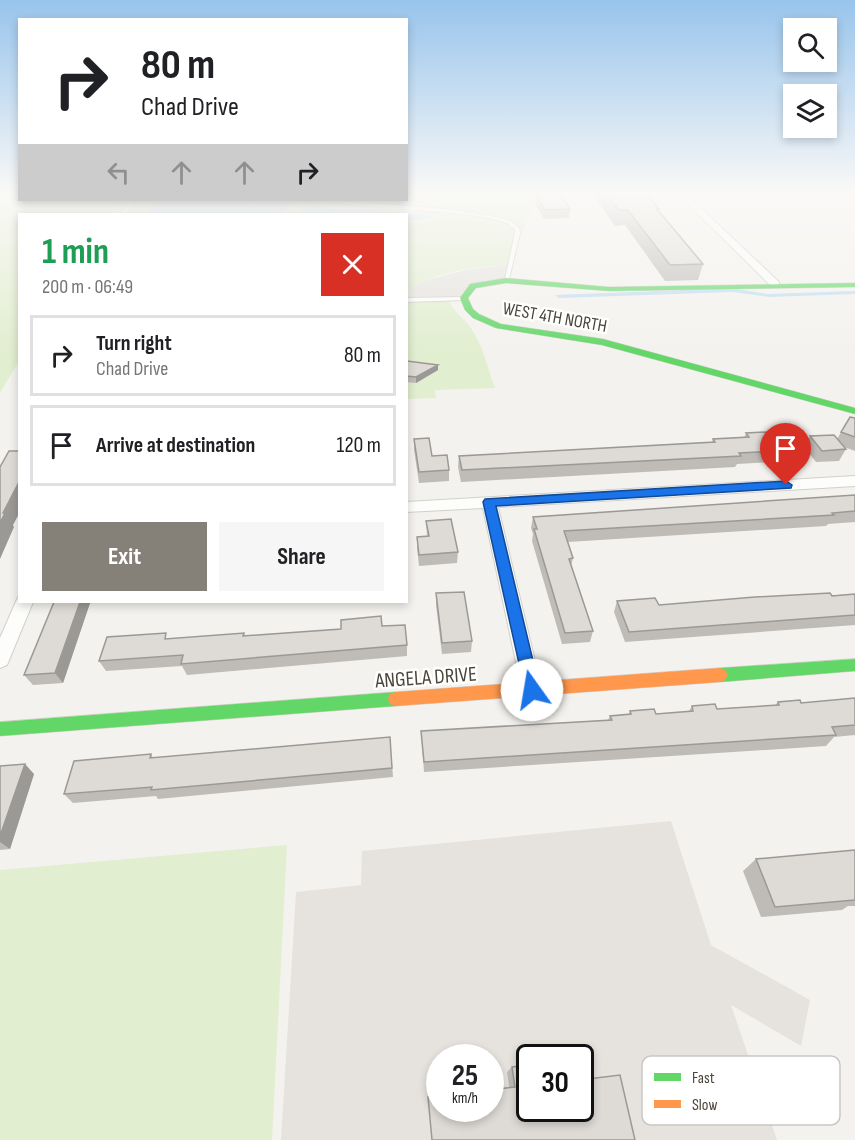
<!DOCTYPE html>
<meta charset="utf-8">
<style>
body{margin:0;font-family:"Sofia Sans Condensed",sans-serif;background:#f6f6f6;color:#202124;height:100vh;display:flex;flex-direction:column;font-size:22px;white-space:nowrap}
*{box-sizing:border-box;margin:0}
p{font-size:20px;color:#757577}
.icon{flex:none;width:33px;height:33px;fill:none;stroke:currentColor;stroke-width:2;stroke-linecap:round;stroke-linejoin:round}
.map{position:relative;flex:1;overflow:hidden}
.drawer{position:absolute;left:18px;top:213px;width:390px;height:390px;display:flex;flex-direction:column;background:#fff;border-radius:0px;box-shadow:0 3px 9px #0003}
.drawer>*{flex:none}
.banner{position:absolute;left:18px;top:18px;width:390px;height:183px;border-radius:0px;box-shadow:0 3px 9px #0003;background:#fff;color:#202124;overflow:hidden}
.controls{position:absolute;left:783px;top:18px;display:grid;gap:12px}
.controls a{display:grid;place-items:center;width:54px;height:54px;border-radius:0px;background:#fff;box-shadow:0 3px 9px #0003;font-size:30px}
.speed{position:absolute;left:426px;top:1044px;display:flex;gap:12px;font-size:30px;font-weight:700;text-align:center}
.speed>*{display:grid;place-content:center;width:78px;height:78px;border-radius:50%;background:#fff;box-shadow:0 3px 9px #0003;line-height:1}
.speed small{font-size:15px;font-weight:400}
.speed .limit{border:3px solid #111;border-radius:9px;background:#fff;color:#111}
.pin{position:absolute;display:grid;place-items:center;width:51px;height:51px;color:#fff;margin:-62px -26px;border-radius:50% 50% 50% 0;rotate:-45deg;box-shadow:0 0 6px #0007}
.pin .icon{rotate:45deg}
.me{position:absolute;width:66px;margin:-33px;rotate:347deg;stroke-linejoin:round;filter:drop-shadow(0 0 4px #0008)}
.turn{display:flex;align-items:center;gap:21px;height:126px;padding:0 24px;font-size:27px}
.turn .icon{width:78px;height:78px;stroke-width:2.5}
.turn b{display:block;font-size:42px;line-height:51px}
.lanes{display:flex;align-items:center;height:57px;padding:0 24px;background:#0003;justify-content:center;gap:30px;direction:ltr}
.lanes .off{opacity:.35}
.round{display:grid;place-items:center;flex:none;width:63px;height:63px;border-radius:0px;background:#f6f6f6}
.summary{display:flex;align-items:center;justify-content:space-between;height:102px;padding:0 24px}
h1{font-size:36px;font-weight:700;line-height:45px;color:#1e9e55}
.primary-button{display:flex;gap:12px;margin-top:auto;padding:12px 24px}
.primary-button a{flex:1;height:69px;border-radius:0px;background:#868178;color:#fff;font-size:24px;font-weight:700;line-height:69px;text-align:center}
.primary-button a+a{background:#f6f6f6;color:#202124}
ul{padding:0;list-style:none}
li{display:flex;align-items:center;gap:18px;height:81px;margin:0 12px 9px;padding:0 12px;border:3px solid #e0e0e0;border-radius:0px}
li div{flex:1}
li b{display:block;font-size:22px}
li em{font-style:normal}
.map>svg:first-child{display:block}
</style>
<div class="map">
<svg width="855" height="1140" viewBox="0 0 855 1140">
<rect width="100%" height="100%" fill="#f4f2ee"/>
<path fill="#e1eecf" d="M0 193H19L20 200H120L110 214H20L19 361 0 393Z
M407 193H531L534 204 509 265C485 267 418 271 408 296L448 299C455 315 466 318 474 333 484 349 488 370 495 388L435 390 436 398 407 399 406 214H118L127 200H406Z
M287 845 272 1140H0V870Z"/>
<path fill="#e6e3df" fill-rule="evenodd" d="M509 265 507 279 486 280 465 298 407 300 412 288 426 280 466 270Z
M671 821 711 945 810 1000 801 1046 731 1005 777 1140H281L296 892 361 885 362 851ZM440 1058H490V1108H440ZM530 1058H580V1108H530Z"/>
<path fill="#c0ddf1" d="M152 200H233L253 205 268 200 291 201 289 207 277 214H147L153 204Z
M315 205 331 209 384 211 432 216 421 220H407L406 214H297L307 206Z
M732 288 767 294 855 291V294L769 297 732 292 559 298 555 295Z"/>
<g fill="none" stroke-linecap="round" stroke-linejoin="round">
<g stroke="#d2d0cb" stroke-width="2">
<path id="lane" d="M131 200H135L126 214H122Z
M325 200 437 208 491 216 510 221 519 228 520 233 509 279 507 280 505 279 515 233V229L507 223 490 218 466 214 343 204Z
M467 297V299L465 300 406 302V298Z"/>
</g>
<g stroke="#d2d0cb" stroke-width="2">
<path id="street" d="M677 193H685L779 282V286H771Z
M855 476V486L498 507 542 690 539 696 532 698 525 696 522 690 483 508 406 512V502Z
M18 597 20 602H33L7 665 0 668V638Z"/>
</g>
<g stroke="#d3cfc5" stroke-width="1">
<path id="fast" d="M506 278 609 287 855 283V287L609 291 506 283 476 288 468 298 473 309 479 314 501 324 603 339 855 408V414L602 345 496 328 473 318 465 310 460 298 470 284Z
M855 659V671L720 682 715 680 712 675 715 670 720 668Z
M396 692 402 694 404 699 402 704 396 706 0 736V722Z"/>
</g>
<g stroke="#d3cfc5" stroke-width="1">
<path id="slow" d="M720 668 725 670 728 675 725 680 720 682 396 706 390 704 388 699 390 694 396 692Z"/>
</g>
<use href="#lane" fill="#fdfdfc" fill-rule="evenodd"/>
<use href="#street" fill="#fdfdfc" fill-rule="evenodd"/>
<use href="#fast" fill="#63d668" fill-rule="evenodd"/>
<use href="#slow" fill="#ff974d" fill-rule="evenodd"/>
</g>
<path fill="#bfbcb8" d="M592 193H646L659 209V212L703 264 698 280 665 281 625 225 615 226Z
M536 195 570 209 569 218 544 219 535 204Z
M406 361 438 370 416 383 406 382Z
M850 417 855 418V451L844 447 846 449 839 461 816 462 804 447 810 436 837 439Z
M746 433 780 451 774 462 737 464 735 467 461 482 458 467 459 456 712 442 713 439 744 438Z
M414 439 432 456 449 470V481L419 483 414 450Z
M855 495V522L828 524 826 526 568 542 573 558 571 566 593 631 590 642 562 644 532 541 533 534 531 528 533 517Z
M426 521 458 552 457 563 419 566 417 548V537L427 536Z
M436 593 472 641 471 652 442 654 436 605Z
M855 594V625L625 642 614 612 617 601 659 605Z
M54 602H101V603H90L63 683 33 685 24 675Z
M382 626 407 645V656L187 675 182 666 106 671 99 661 244 633 245 636Z
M855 698V735L834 737 826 746 424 772 421 731 608 720 610 716 629 714 630 711 656 714 689 711 692 706 717 709 775 705 778 702 801 703Z
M390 737 393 777 158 799 156 796 73 803 64 794 151 754 153 758Z
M0 766 34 774 10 849 0 850Z
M855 850V906H848L842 910 761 917 743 871 756 859Z
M512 1067 635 1140 509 1087 507 1072Z"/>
<path fill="#9b9996" d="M438 365V370L416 383V377Z
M20 480V512L13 525 14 527 0 559V523L3 513Z
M80 602H89L90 603 63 683 55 673Z
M25 764 34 774 10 849 0 842V836Z"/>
<path fill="#dedbd6" stroke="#9b9996" stroke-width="1.5" d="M605 193H646L659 209H657L703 264 670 265 628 210H619Z
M560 194 570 209 545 210 536 195Z
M406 361H407L438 365 416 377 406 376Z
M850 417 855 418V437L841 432Z
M766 432 780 451 739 453 741 456 462 470 459 456 715 442 713 439 749 437 746 433Z
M834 435 846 449 822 451 810 436Z
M429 438 432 456 447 455 449 470 419 472 414 439Z
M9 451H20V480L3 513H5L0 523V467Z
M855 495V511L832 513 834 515 564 531 573 558 569 559 593 631 565 633 534 529H537L533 517Z
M451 519 458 552 419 555 417 537 429 536 426 521Z
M464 592 472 641 442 643 436 593Z
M830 593 832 596 855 594V615L629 632 617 601 655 598 659 605 755 597Z
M54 602H80L55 673 24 675Z
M381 616 382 626 405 625 407 645 181 664 183 655 99 661 107 637 166 633 165 639 244 633 243 636 341 629V620Z
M855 698V725L832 727 836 735 424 762 421 731 612 720 610 716 631 714 630 711 654 709 656 714 693 711 692 706 715 704 717 709 779 705 778 702 800 700 801 703Z
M390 737 392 768 151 790 152 787 64 794 74 761 151 754 150 758Z
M25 764 0 836V766Z
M855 850V900L775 907 756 859Z
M530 1065V1108H580V1080L620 1075 635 1140H432L428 1097 440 1096V1108H490V1090L515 1087 512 1067Z"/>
<linearGradient id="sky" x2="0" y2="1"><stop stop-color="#98c4ec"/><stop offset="0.55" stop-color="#faf9f7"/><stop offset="1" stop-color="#faf9f7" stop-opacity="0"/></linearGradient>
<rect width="855" height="352" fill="url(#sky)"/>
<path fill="#1a73e8" stroke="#114b97" stroke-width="1.5" d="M786 481 792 485 791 488 496 506 540 690 537 695 532 697 526 695 483 502 485 499Z"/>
<g text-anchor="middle" stroke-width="5" stroke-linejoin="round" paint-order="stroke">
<g font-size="18" fill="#4b4439" stroke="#fff">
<text transform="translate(555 317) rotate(10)" y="6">WEST 4TH NORTH</text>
</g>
<g font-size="21" fill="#4b4439" stroke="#fff">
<text transform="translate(426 677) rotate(-4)" y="7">ANGELA DRIVE</text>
</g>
</g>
<rect x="642" y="1056" width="198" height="69" rx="9" fill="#fff" stroke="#c9c7c4" stroke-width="1.5"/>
<rect x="654" y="1073" width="27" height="8" fill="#63d668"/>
<rect x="654" y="1100" width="27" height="8" fill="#ff974d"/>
<g font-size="16" fill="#4b4439">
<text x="692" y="1083">Fast</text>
<text x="692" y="1110">Slow</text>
</g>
</svg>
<div class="controls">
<a><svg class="icon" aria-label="search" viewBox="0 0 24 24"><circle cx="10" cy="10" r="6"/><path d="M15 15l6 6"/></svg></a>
<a><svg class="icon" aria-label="layers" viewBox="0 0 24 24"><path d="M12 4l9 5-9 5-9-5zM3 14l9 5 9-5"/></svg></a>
</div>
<div class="speed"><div>25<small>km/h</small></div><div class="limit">30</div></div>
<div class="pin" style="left:786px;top:485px;background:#d93025"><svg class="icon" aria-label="arrive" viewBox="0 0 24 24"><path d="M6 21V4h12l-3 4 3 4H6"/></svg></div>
<svg class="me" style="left:532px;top:690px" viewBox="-20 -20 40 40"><circle r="19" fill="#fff"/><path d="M0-13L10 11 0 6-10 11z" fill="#1a73e8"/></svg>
<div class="banner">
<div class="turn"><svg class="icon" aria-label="right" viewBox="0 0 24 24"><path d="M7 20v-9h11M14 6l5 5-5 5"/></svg><div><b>80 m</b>Chad Drive</div></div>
<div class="lanes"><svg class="icon off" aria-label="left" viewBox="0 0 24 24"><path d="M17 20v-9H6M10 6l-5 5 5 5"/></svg><svg class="icon off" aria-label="ahead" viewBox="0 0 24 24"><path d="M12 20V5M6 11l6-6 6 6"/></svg><svg class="icon off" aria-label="ahead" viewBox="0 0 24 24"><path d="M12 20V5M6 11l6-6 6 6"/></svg><svg class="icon" aria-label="right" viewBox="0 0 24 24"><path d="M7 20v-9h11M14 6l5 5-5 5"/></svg></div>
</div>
<section class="drawer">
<div class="summary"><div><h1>1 min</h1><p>200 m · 06:49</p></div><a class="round" style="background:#d93025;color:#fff"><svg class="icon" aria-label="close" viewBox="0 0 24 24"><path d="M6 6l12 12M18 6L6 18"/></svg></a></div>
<ul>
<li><svg class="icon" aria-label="right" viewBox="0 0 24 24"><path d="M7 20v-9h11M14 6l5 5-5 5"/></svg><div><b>Turn right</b><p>Chad Drive</p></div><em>80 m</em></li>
<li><svg class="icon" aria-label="arrive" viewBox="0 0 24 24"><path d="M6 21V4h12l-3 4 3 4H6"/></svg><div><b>Arrive at destination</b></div><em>120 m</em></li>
</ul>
<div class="primary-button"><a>Exit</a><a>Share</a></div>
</section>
</div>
